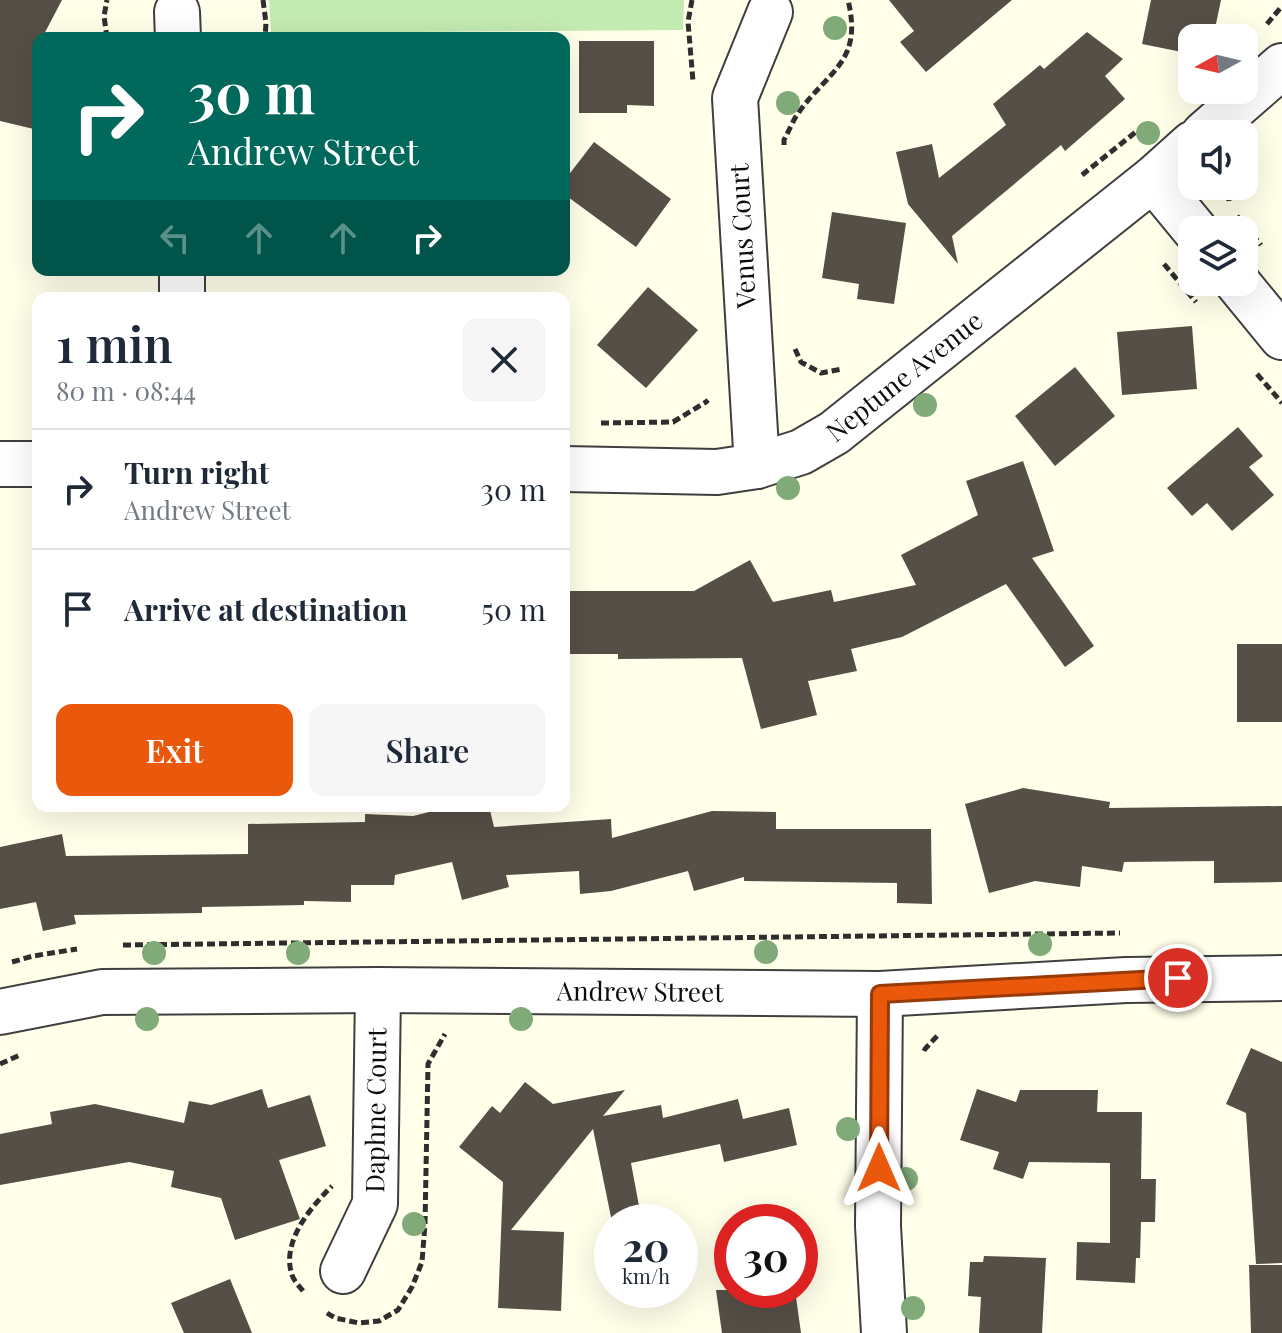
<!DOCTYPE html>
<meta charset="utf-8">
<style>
body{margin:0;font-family:"Playfair Display",serif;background:#f6f6f7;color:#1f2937;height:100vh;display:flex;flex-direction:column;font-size:30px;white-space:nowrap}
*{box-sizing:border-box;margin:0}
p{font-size:26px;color:#747a83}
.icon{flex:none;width:44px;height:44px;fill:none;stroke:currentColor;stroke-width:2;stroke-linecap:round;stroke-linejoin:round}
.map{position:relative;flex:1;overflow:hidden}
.drawer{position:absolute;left:32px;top:292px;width:538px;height:520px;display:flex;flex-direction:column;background:#fff;border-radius:16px;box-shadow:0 8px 32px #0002}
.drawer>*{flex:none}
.guide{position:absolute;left:32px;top:32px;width:538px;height:244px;border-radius:16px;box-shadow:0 8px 32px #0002;background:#00695c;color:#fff;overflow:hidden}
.needle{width:52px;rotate:262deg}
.tools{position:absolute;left:1178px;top:24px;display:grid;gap:16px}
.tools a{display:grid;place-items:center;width:80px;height:80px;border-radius:16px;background:#fff;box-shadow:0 8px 32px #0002;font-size:40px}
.speed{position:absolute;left:594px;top:1204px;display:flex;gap:16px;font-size:40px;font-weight:700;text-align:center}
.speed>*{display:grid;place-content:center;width:104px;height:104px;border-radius:50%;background:#fff;box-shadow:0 8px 32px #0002;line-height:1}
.speed small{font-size:20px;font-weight:400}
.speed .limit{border:12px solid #d22;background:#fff;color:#111}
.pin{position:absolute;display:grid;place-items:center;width:68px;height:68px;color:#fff;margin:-34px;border:4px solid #fff;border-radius:50%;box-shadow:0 2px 8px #0007}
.me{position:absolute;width:88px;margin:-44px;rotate:0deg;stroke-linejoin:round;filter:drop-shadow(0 0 6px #0008)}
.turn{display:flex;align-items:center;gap:28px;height:168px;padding:0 24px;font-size:36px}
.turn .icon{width:104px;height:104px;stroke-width:2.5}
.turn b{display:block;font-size:56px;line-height:68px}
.lanes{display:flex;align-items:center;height:76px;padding:0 24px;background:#0003;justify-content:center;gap:40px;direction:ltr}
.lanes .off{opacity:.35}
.round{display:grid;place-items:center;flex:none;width:84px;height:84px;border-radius:16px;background:#f6f6f7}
.headline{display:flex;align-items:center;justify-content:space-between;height:136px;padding:0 24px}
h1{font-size:48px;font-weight:600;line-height:60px}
.button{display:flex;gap:16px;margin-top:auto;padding:16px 24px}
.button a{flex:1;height:92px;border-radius:16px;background:#ea580c;color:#fff;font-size:32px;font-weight:600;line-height:92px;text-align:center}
.button a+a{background:#f6f6f7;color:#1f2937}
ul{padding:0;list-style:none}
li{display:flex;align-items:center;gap:24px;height:120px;padding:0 24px;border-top:2px solid #e0e1e3}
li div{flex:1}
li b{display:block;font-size:30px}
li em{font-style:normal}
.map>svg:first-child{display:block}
</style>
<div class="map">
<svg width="1282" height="1333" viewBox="0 0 1282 1333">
<rect width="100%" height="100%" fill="#ffffea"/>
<path fill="#c4ebb2" d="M269 0H684L683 30 271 33Z"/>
<path fill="#554f47" d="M0 0H62L42 38H38V130L0 121Z
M889 0H1012L926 72 900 42 914 31Z
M1151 0H1221L1213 38H1192V54L1142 44Z
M1087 32 1123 59 1105 76 1125 99 1065 151 1061 145 952 236 958 264 908 204 896 152 932 144 939 178 1006 125 993 104 1040 65 1044 69Z
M579 41H654V106L627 105V113H579Z
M594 142 671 199 636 247 564 194V181Z
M832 212 906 223 894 304 857 299 859 284 822 278Z
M648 287 698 330 646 388 597 345Z
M1192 326 1197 389 1122 395 1117 332Z
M1075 367 1115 416 1055 466 1015 416Z
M1238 427 1263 456 1249 467 1274 495 1232 531 1207 503 1192 516 1167 488Z
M1023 461 1054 551 1032 558 1094 646 1065 667 1006 584 902 637 851 649 857 671 808 681 817 715 761 729 742 658 618 659V654H564V591H694L750 560 773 602 831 590 834 602 916 585 901 555 978 515 966 481Z
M1237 644H1282V722H1237Z
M1023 788 1110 802 1109 808 1282 806V882L1214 883V861L1124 862 1122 872 1082 866 1080 887 1035 881 989 893 965 804Z
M453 806H489L494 827 611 819 612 838 712 811 776 812V829H931L932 904 897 903V883L744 881V877L694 891 688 871 611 891 580 894 579 871 506 875 509 887 462 900 452 862 395 875 394 885H351V902L304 901V905L202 907V913L74 915 76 924 43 931 36 902 0 909V847L62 834 66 856 248 854V824L365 822V814L413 816Z
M1251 1048 1282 1062V1263L1256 1264 1246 1113 1226 1104Z
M525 1082 553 1104 625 1090 603 1116 661 1105 663 1118 738 1099 743 1119 789 1108 797 1145 724 1162 720 1144 631 1163 642 1222H612L593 1129 511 1230 564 1232 561 1311 498 1308 503 1182 459 1147 492 1106 500 1113Z
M262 1089 268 1108 310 1095 326 1146 279 1160 300 1219 235 1240 221 1198 171 1187 174 1171 129 1162 0 1185V1134L52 1124 50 1112 95 1104 184 1123 189 1101 211 1105Z
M977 1089 1016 1102 1020 1090H1098L1097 1112H1142L1141 1179H1156L1155 1222H1141L1140 1258H1136L1135 1283 1076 1280 1077 1242 1110 1243V1163L1029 1162 1023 1179 993 1169 999 1152 960 1140Z
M984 1256 1046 1258 1042 1333H979L981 1297 968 1296 970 1262H983Z
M1249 1265H1282V1333H1251Z
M230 1279 252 1333H184L171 1303Z
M716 1290H795L801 1333H722Z"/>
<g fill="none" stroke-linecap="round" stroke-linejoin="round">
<g stroke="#3f3f3f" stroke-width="48">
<g id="street">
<path d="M177 12 178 38"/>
<path d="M1204 134 1282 66"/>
<path d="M1153 179 1195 230"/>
<path d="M182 270V298"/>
<path d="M1237 282 1282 337"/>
<path d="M0 464H38"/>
<path d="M757 466 735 98 770 12"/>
<path id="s1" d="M564 469 717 472 757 466 801 452 834 433 864 409 1153 179 1192 144"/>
<path d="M880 994 878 1226 884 1333"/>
<path id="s2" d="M0 1012 102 992 378 990 880 994 1126 980 1282 978"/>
<path id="s3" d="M343 1271 375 1204 378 990"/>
</g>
</g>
<path stroke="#2e2e2e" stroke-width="5" stroke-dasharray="8 4" stroke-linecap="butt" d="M263 0 266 23 265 38
M692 0 688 22 693 81
M1267 24 1282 6
M107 38 104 16 107 0
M784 145V140C789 131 793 120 799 112 829 70 863 62 848 0
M1082 175 1137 131
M1228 186 1229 201
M1237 216 1261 245
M1164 264 1196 302
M795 349 801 362 821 373 842 369
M1257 374 1282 403
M601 423 673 422 706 402 708 400
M123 945 1120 933
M12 962 33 956 77 949
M924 1051 925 1049 938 1035
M0 1064 20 1055
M303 1291C299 1286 294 1281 292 1275 281 1242 310 1208 332 1186
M327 1313 335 1318 359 1323 379 1321 398 1310 412 1287 422 1262 425 1224 428 1064 445 1034"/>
<use href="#street" stroke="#fff" stroke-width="44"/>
</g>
<g fill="#80ab78">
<circle cx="835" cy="28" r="12"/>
<circle cx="788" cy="103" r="12"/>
<circle cx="1148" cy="133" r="12"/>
<circle cx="925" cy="405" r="12"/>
<circle cx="788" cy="488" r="12"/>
<circle cx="1040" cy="944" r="12"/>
<circle cx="766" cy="952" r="12"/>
<circle cx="154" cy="953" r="12"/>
<circle cx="298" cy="953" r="12"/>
<circle cx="147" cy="1019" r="12"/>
<circle cx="521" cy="1019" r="12"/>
<circle cx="848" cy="1129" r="12"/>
<circle cx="906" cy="1179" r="12"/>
<circle cx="414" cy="1224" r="12"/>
<circle cx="913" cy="1308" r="12"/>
</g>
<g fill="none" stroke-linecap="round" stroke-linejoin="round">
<g stroke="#983908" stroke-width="20">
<path id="route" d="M879 1168 880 994 1178 978"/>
</g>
<use href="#route" stroke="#ea580c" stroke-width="14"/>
</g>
<g text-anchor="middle" stroke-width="8" stroke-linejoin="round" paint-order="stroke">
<g font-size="26" fill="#0c0c0c" stroke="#fff">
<text transform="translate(743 236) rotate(-93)" y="9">Venus Court</text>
<text dy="9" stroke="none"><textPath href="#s1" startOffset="368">Neptune Avenue</textPath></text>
<text dy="9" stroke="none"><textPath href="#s2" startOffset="642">Andrew Street</textPath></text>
<text dy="9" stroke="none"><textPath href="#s3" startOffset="168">Daphne Court</textPath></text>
</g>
</g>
</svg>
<div class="tools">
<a><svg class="needle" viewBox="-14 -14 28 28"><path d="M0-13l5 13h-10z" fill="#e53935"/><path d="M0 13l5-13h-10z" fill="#747a83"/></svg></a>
<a><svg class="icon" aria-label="sound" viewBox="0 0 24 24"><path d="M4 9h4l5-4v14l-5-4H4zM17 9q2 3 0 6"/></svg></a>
<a><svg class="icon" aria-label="layers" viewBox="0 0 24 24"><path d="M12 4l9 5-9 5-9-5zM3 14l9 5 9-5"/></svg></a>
</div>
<div class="speed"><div>20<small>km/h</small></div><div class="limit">30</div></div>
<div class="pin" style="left:1178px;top:978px;background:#d93025"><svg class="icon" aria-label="arrive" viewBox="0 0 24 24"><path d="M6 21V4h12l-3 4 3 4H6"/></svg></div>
<svg class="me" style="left:879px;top:1168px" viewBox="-20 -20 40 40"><path d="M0-17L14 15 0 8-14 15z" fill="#ea580c" stroke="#fff" stroke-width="4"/></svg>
<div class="guide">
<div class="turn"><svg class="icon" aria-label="right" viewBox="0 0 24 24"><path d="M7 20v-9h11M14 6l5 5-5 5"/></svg><div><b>30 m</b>Andrew Street</div></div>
<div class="lanes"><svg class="icon off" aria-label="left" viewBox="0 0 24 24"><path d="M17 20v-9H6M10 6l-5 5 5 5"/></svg><svg class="icon off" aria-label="ahead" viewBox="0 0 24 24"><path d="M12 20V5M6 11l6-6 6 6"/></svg><svg class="icon off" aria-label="ahead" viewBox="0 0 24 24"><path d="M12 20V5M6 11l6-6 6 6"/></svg><svg class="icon" aria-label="right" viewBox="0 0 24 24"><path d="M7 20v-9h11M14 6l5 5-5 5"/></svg></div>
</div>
<section class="drawer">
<div class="headline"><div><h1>1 min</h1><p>80 m · 08:44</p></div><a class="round"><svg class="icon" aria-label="close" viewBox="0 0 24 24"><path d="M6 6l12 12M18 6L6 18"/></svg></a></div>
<ul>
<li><svg class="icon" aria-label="right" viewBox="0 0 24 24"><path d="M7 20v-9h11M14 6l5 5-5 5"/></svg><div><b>Turn right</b><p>Andrew Street</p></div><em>30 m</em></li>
<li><svg class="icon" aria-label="arrive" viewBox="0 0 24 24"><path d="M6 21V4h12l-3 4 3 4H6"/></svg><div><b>Arrive at destination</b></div><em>50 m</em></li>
</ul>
<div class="button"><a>Exit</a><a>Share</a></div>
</section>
</div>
